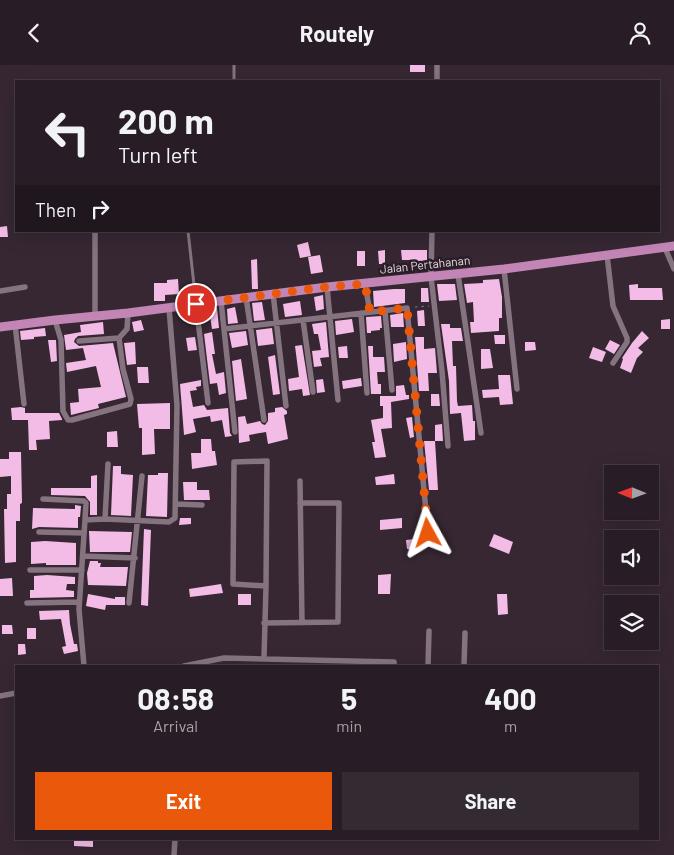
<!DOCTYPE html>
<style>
body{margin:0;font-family:Barlow,sans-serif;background:#342a32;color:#f1f3f6;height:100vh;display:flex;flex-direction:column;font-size:19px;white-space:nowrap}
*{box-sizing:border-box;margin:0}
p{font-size:16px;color:#a5a2a7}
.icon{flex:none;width:28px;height:28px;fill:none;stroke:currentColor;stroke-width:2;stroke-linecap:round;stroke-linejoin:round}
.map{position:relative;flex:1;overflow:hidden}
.panel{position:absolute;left:15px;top:600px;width:644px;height:175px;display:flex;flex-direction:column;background:#281d26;border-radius:0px;box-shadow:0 5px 20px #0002,0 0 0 1px #443b43}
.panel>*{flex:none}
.top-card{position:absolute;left:15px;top:15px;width:645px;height:152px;border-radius:0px;box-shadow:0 5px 20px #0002,0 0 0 1px #443b43;background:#281d26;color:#f1f3f6;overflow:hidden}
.needle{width:32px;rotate:271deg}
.controls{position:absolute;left:604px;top:400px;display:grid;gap:10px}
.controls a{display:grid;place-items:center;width:55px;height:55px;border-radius:0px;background:#281d26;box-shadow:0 5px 20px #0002,0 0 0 1px #443b43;font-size:25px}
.pin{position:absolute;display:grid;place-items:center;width:42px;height:42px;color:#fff;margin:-21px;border:2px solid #fff;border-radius:50%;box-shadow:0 1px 5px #0007}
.me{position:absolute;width:55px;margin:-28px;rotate:355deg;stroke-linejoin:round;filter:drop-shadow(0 0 4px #0008)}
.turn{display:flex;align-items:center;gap:18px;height:105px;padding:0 20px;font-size:22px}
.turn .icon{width:65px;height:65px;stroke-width:2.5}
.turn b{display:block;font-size:35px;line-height:42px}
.then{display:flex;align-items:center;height:48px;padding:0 20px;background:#0003;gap:10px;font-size:19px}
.eta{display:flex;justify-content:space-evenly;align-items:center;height:85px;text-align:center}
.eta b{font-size:30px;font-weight:700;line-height:35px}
.button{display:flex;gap:10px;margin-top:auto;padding:10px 20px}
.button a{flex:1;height:58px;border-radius:0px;background:#ea580c;color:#fff;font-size:20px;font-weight:700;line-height:58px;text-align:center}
.button a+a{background:#342a32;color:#f1f3f6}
header{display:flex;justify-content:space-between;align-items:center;height:65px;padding:0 20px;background:#281d26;font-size:22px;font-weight:700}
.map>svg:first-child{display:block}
</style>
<header><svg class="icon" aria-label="back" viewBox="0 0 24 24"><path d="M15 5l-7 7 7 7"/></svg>Routely<svg class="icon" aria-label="person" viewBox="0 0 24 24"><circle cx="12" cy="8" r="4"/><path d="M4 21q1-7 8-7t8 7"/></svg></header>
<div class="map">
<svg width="674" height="790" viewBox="0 0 674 790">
<rect width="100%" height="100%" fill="#362733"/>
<path fill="#f3bce6" d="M410 0H425V7H410Z
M7 161 8 172H0V162Z
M308 177 311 191 300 193 297 180Z
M385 185V199H379L378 186Z
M401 185H427V198H412V195H402Z
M357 186H365V201H357Z
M320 190 323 207 311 209 308 192Z
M257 194 258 224H252L251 195Z
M178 214 179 229 165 230V236H154V218H167V215Z
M499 214 502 232V253H499V266L471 268 470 257H474L473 237 467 238 464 219 483 218V215Z
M437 219H455L457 235 439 236Z
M638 219V223H662L663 235H630L629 220Z
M421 223H428L429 237H421Z
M394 224H405V238L374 242 373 226Z
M323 230 324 244 316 246 314 232Z
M300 236 302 250 285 252 283 239Z
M262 237 265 255 254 256 252 238Z
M235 242 238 258 228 259 227 244Z
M217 243 219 263 212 264 209 244Z
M424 245 425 261H418L417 246Z
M403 248 404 262H391L390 250Z
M381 251 382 263H380V265L371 266V268H367L366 252Z
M352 254 354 267 336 270 335 256Z
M670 254V264H661V255Z
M141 255 144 265 134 267 132 257Z
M103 257 104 269 78 271 75 274 74 277 79 281 113 278 126 332 98 339 99 343 71 350 70 338 79 337 78 324 101 322 96 301 67 307 66 298 86 295 83 283 66 285 64 270 81 267 80 260Z
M326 257 329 292 320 293 322 301 314 302 312 286 321 285 318 269H314L312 259Z
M441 259H450V263H461L463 276H452L453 301H456L457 336 458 341 472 340 473 356H475V375L464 376 461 348 450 349 449 316Z
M45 263 46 271 34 272V274L21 275 20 266Z
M272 263 274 279 258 281 256 265Z
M246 266 248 280 232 283 229 268Z
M642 266 649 273 638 283 643 287 637 293 631 308 620 303 623 294 622 293 632 278Z
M212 267 215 289H212L216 309 224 307 226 328 219 330 217 318 210 319 204 269Z
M494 270H505V279H495Z
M195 272 197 285 188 286 186 273Z
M415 272H424V284L435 283 437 308H428L429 326H419Z
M48 275H56L57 296 51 297Z
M610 275 620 280 614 289 605 284Z
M135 277 136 299 127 300 124 278Z
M406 277 407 294 394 297 393 279Z
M525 277H535L536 285 525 286Z
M302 280 310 330 303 331 302 324 289 326 288 314 299 312 295 281Z
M347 281 348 293H339L338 282Z
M368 281H373V292H384L385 307H377L378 319H381V329H371Z
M593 282 606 287 602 297 589 293Z
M481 284H490L493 303 481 304Z
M275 290 280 329 273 330 268 292Z
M241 294 247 334 236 336 232 296Z
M137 302H148L149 318H138Z
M498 310H510L513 339 500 340 499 332 483 333 482 325 499 324Z
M361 313 362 321 343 324 342 316Z
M323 314 325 327 317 328 316 315Z
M201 315V321L196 322 197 325 190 326 193 342 204 340 207 345 228 343 230 368 232 371 225 372 222 355 211 357 210 351 193 354 196 367 184 370 180 319Z
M404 320 406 330H409V334L391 337 392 363 381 364 386 392 375 393 372 377H375L371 355 383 353V341H380V331H396V321Z
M431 329H439L440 341H431Z
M170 338V364H154L155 389 142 390V363H139L137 339Z
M21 342 25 343V348H59L62 354V355L49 356 50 374 36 375 37 385H29L28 355H12L11 343Z
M282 342 287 346V349L284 350 288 374 268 379 266 367 249 370 250 376 239 378 238 352 245 351 247 359 260 356 262 359 265 360 268 356V348L275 347V343Z
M412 352 414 372 410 373 406 353Z
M442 359 443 376H435V360Z
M117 366 118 382H107V367Z
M201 374H211L212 386H215L217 400 192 404 191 388H201Z
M424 376H435L438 425H429Z
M9 387H21L22 438 20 439V456H16V497L5 498 4 444H7V429H11V411L0 412V394H9Z
M113 401H121V409L133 410 131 451 111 450Z
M158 408H168L167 452 146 451 148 410H158Z
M394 409 395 419 376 420 375 412Z
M97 410V450H90V437L85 431 51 430V423H91V411Z
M183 417H197V425H209L210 435H184Z
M75 440 81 441 80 452H78V463L39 462 32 464 33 443 75 444Z
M180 453H191V459L179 460Z
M402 453V463L380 465V455Z
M144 464 151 465 148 541 141 540Z
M89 466 132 467 130 487H90Z
M494 469 513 477 509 489 489 481Z
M415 474V484H407L406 475Z
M45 476 76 478V500H46V498L31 499V477Z
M90 496H98V498H101L100 502H128L126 521 88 520 87 508Z
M391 509 390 529H378V510Z
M47 510 75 512V519H67L66 525 74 526V532L30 533V525H34V511Z
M12 513 13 531H0V514Z
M221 519 223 528 190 532 189 524Z
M88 529 115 534V532H125V540H106L105 545 86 541Z
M238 529H251V540H238Z
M497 529H507L508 549 498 550Z
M69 545 70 559 74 579H77L78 586 64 589 62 582 66 581 61 554 40 555 39 546Z
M2 560H12L13 569H2Z
M27 563H36V574H27Z
M18 579H25L26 589 18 590Z
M74 774H93V782L74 781Z"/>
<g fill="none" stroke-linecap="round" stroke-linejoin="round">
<path stroke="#847881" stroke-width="1" stroke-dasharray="2.5 4" stroke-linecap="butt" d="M415 242 429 241"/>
<path stroke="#857380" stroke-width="3" d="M234 16V0
M188 166 196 238"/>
<path stroke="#857380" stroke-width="5.5" d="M437 16V0
M432 166 431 212 442 306 448 381
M665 183 674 204
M607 190 613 241 627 273V277L613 298
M504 204 517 324
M458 209 481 368
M365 219 370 247
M327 222 338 335
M0 226 25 222
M273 228 286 341
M246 232 264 355
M221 236 235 367
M196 239 208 338
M385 246 392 325
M361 248 367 328
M95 252V166
M55 255 61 275 63 346 68 355H72L130 339 131 334 123 304 119 273
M303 255 313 327
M15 259 24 339
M224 264 407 243 428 468
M79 276 119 273 127 264 128 248
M300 416 302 558
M43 434 84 436 86 438 85 455
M176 439 202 440
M105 454 108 399
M39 467 84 468
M83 491 135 493
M30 505H82
M27 538 79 537
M129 538 142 411
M264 558 338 557 339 438H300
M264 593 266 521 267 396 234 397 233 519 266 521
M84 601 79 544 85 455 105 454 169 457 175 453 177 340 169 243
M184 601 224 593 394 597V601
M428 601 429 566
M464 601 465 568
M0 631 16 628
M174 790 175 774"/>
<path stroke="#c384b6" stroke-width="9" d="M0 262 55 255 128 248 327 222 504 204 674 181"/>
</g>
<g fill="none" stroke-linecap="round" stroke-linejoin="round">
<path stroke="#ea580c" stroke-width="9" stroke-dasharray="0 16.2" d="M196 239 326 222 365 219 370 247 407 243 428 468"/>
</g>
<g text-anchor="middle" stroke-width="5" stroke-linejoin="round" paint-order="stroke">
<g font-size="12" fill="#e2d8df" stroke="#2c1e29">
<text transform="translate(425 200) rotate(-6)" y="4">Jalan Pertahanan</text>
</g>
</g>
</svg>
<div class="controls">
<a><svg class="needle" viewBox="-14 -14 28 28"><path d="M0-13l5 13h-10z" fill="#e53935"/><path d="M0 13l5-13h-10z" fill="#a5a2a7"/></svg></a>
<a><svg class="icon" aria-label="sound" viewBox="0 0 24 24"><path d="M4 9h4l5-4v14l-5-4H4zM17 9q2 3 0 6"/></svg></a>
<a><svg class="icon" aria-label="layers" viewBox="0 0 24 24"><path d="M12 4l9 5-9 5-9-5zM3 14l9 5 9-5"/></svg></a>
</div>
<div class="pin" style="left:196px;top:239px;background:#d93025"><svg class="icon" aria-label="arrive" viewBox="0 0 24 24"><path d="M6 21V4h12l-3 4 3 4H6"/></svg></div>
<svg class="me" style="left:428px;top:468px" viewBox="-20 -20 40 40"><path d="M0-17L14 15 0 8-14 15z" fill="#ea580c" stroke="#fff" stroke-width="4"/></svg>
<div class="top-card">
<div class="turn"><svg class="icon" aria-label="left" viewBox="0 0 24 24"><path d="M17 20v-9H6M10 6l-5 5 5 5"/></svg><div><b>200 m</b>Turn left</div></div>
<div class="then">Then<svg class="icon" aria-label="right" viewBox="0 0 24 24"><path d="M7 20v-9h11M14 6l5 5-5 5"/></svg></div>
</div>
<section class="panel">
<div class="eta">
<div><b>08:58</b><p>Arrival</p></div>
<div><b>5</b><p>min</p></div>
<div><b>400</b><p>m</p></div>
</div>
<div class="button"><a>Exit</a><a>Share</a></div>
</section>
</div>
